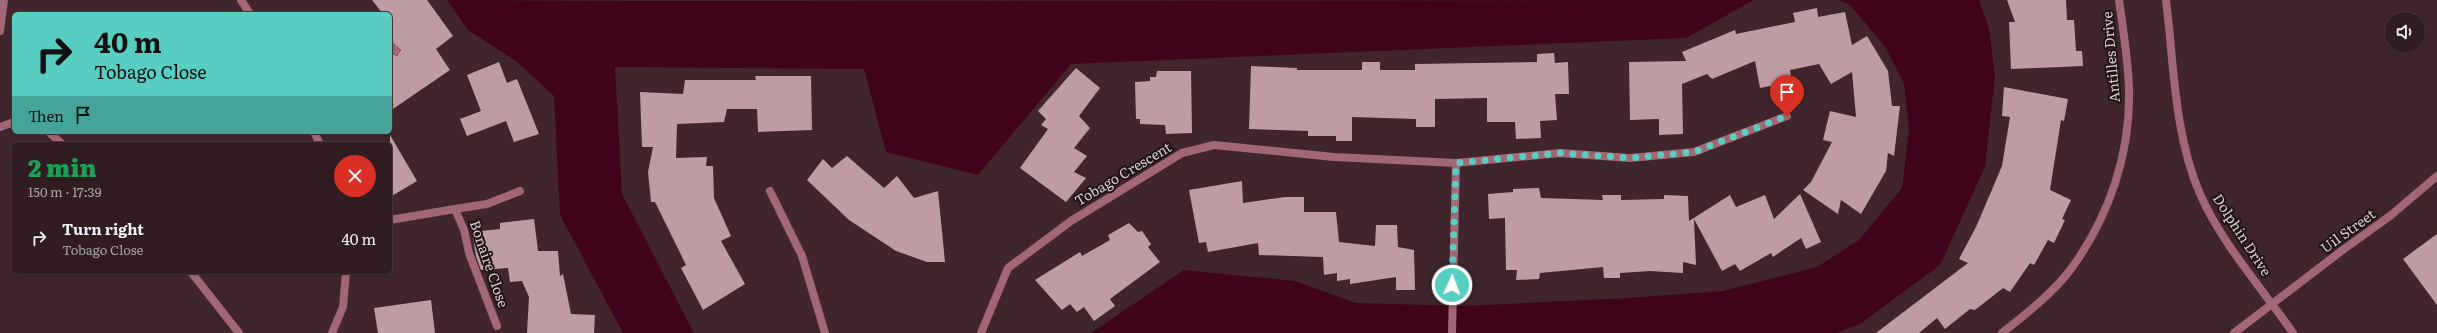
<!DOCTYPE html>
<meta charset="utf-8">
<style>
body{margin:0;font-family:Literata,serif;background:#38252a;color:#f1f3f6;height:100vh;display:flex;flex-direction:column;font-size:15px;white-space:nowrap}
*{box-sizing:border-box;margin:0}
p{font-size:13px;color:#a8a1a5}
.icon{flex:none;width:22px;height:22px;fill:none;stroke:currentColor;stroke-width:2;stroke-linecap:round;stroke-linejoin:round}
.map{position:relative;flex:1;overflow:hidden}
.drawer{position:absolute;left:12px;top:142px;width:380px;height:132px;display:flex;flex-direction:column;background:#301c21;border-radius:6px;box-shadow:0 1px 3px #0004,0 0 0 1px #4b3a3f}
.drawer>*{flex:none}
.top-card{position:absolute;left:12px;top:12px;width:380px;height:122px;border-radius:6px;box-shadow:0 1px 3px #0004,0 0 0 1px #4b3a3f;background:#57cec1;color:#111;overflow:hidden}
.fabs{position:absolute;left:2385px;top:12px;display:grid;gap:8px}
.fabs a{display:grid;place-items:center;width:40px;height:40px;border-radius:50%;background:#301c21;box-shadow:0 1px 3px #0004,0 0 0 1px #4b3a3f;font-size:20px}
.pin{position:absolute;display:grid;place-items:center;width:34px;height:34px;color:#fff;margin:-41px -17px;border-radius:50% 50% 50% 0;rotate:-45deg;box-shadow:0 0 4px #0007}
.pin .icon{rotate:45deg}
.me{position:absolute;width:44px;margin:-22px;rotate:2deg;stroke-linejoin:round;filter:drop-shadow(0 0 3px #0008)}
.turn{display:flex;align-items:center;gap:14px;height:84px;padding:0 16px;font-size:18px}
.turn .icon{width:52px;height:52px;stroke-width:2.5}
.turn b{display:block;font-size:28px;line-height:34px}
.then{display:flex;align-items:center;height:38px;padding:0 16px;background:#0003;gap:8px;font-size:15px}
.round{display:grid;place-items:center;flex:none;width:42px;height:42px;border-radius:21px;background:#38252a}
.head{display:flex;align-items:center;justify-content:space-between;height:68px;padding:0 16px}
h1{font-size:24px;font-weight:800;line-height:30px;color:#1e9e55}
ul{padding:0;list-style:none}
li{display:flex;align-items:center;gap:12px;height:56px;padding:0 16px}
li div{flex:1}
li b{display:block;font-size:15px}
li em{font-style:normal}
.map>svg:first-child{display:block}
</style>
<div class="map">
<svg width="2437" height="333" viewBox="0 0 2437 333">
<rect width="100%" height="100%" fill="#40262c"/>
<path fill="#40041a" d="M447 0 631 1 1754 0 1686 38 1071 64 978 175 886 152 864 69 615 67 622 194 694 333H623L560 215 554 96 516 61 468 30Z
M1839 0H1979L1989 28 1995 76 1985 167 1940 265 1860 324 1836 333H1091L1184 270 1295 281 1356 303 1464 306 1628 298 1723 291 1817 267 1859 240 1902 188 1909 130 1904 83 1884 45 1849 4Z"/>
<path fill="#bd9da3" d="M372 0H427L453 36 436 49 450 70 390 111V53L397 56 401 50 390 40V14H383Z
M2007 0H2066L2067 20H2074L2076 51H2082L2083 66 2011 69 2009 22H2015Z
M1817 8 1818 17 1845 12 1852 45 1867 36 1888 71 1892 106H1900L1894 156 1888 153 1886 171 1861 214 1841 200 1838 214 1803 190 1811 182 1832 142 1823 140 1830 111 1856 117 1852 72 1831 84 1819 64 1790 70 1792 82 1760 88 1755 61 1712 79 1707 74 1682 84 1683 134 1659 135V119L1630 120 1629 62 1686 61 1682 52 1735 30 1736 34 1795 22 1793 13Z
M1554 53 1555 63 1568 62 1569 94H1555L1557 120 1540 121 1541 138 1516 139 1515 122H1487V98L1435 99V127H1416V119L1352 117V141H1336V136H1308V131L1249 129 1251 66 1297 68V70H1362V62H1380V70H1415V64L1537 62V54Z
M499 62 507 83 517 79 539 134 514 142 506 121 467 136 460 119 481 111 467 75Z
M1076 68 1100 88 1079 116 1090 128 1074 148 1087 156 1074 172 1086 178 1066 202 1020 168 1048 129 1041 125 1046 119 1038 111Z
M1157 71H1191L1192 133 1166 134 1165 125 1140 124V119H1136L1135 82 1150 81V77H1156Z
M755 76H811L812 130 758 132 757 109H727L724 122 677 124 676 158 707 157 706 166H713L714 198 731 236 721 241 745 284 703 310 681 268 686 265 655 202H651L648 172 653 147H642L640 92 683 94 685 80H756Z
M2004 87 2068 99 2064 121 2061 120 2050 190 2071 200 2062 219 2065 220 2054 243 2048 240 2034 265 2030 263 2010 292 2003 288 1975 310 1970 309 1945 329 1937 318 1919 333H1876L1968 263 1959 259 1976 227 2002 166 2010 117 2002 116Z
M390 135 417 181 390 197Z
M847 156 884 188 897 176 914 198 938 191 945 262H927L896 251 849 220 807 180 823 159 832 168Z
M1242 181 1243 203 1285 197H1304V212H1336L1339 242 1375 246 1376 225H1397L1398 247 1414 250 1415 290H1396V277L1350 284V279L1337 281V273L1324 275 1323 257 1259 255 1258 243 1208 252 1206 242 1199 243 1189 190Z
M1539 188 1541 198 1603 200 1602 195H1621V200L1664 199V195L1688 196 1689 221 1730 195 1736 207 1765 195 1774 219 1800 194 1821 242 1806 249 1801 238 1773 257 1771 253 1740 271 1735 264 1722 271 1694 219 1696 265 1683 262V273L1650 271 1620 273V278H1604L1603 267 1540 273 1539 279 1516 280 1517 270H1506L1505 218 1489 219 1488 194 1513 192V189Z
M534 219 538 251H558L560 276 563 274 571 314 595 315 594 333H527L529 297 522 281 510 282 508 268 481 270 476 256 472 232 500 229V223Z
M1129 223 1138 232 1142 231 1151 244 1148 247 1160 262 1110 299 1115 306 1094 321 1084 307 1077 312 1070 304 1062 310 1035 280 1080 252 1082 256 1110 240 1108 235Z
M2437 234V305L2403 259Z
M431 300 435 333H378L374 308Z"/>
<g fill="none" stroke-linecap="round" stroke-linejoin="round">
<path stroke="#a26774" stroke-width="8" d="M241 0 250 14
M0 31 4 0
M390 45 396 51
M0 127 14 122
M49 132 62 144
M314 132 320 144
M770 191 802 256 825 333
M455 209 487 204 520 191
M390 220 455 209 464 230 469 253 497 326
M191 272 239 333
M332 333 343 307 346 272
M981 333 1008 268 1071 221 1182 153 1214 145 1334 157 1456 163 1560 153 1630 158 1694 152 1787 116
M1452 333 1456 163
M2002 333C2026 314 2052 294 2071 269 2109 217 2131 153 2129 88 2128 59 2123 29 2119 0
M2234 333 2344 249 2390 216 2437 176"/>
<path stroke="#a26774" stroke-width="8" d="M2166 0C2174 64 2174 134 2200 194 2222 244 2262 288 2293 333"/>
</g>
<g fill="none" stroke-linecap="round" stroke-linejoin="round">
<path stroke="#57cec1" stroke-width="7" stroke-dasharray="0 12.6" d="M1452 285 1456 163 1560 153 1630 158 1694 152 1787 116"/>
</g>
<g text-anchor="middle" stroke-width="4" stroke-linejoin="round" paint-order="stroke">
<g font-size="14" fill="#decdd0" stroke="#1f1315">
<text transform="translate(2111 57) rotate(-95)" y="5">Antilles Drive</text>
<text transform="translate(1123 174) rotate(-31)" y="5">Tobago Crescent</text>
<text transform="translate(2348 231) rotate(-36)" y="5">Uil Street</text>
<text transform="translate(2242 235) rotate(57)" y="5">Dolphin Drive</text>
<text transform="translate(489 264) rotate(71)" y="5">Bonaire Close</text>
</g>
</g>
</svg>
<div class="fabs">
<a><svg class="icon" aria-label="sound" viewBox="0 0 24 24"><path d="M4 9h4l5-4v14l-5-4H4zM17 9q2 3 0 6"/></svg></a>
</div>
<div class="pin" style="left:1787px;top:116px;background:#d93025"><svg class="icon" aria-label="arrive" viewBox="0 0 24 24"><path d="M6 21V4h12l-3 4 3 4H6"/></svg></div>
<svg class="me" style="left:1452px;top:285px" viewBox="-20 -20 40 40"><circle r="17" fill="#57cec1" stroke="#fff" stroke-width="3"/><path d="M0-11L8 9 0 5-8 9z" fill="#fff"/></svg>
<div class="top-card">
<div class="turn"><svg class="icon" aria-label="right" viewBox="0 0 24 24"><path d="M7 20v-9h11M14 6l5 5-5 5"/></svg><div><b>40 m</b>Tobago Close</div></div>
<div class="then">Then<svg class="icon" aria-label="arrive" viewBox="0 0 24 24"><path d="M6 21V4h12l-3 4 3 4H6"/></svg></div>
</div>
<section class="drawer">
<div class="head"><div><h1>2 min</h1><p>150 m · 17:39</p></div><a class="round" style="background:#d93025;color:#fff"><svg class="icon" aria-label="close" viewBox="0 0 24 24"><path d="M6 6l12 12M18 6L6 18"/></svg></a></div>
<ul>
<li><svg class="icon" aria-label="right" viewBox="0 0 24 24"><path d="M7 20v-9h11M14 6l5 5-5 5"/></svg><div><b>Turn right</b><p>Tobago Close</p></div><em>40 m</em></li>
</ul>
</section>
</div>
